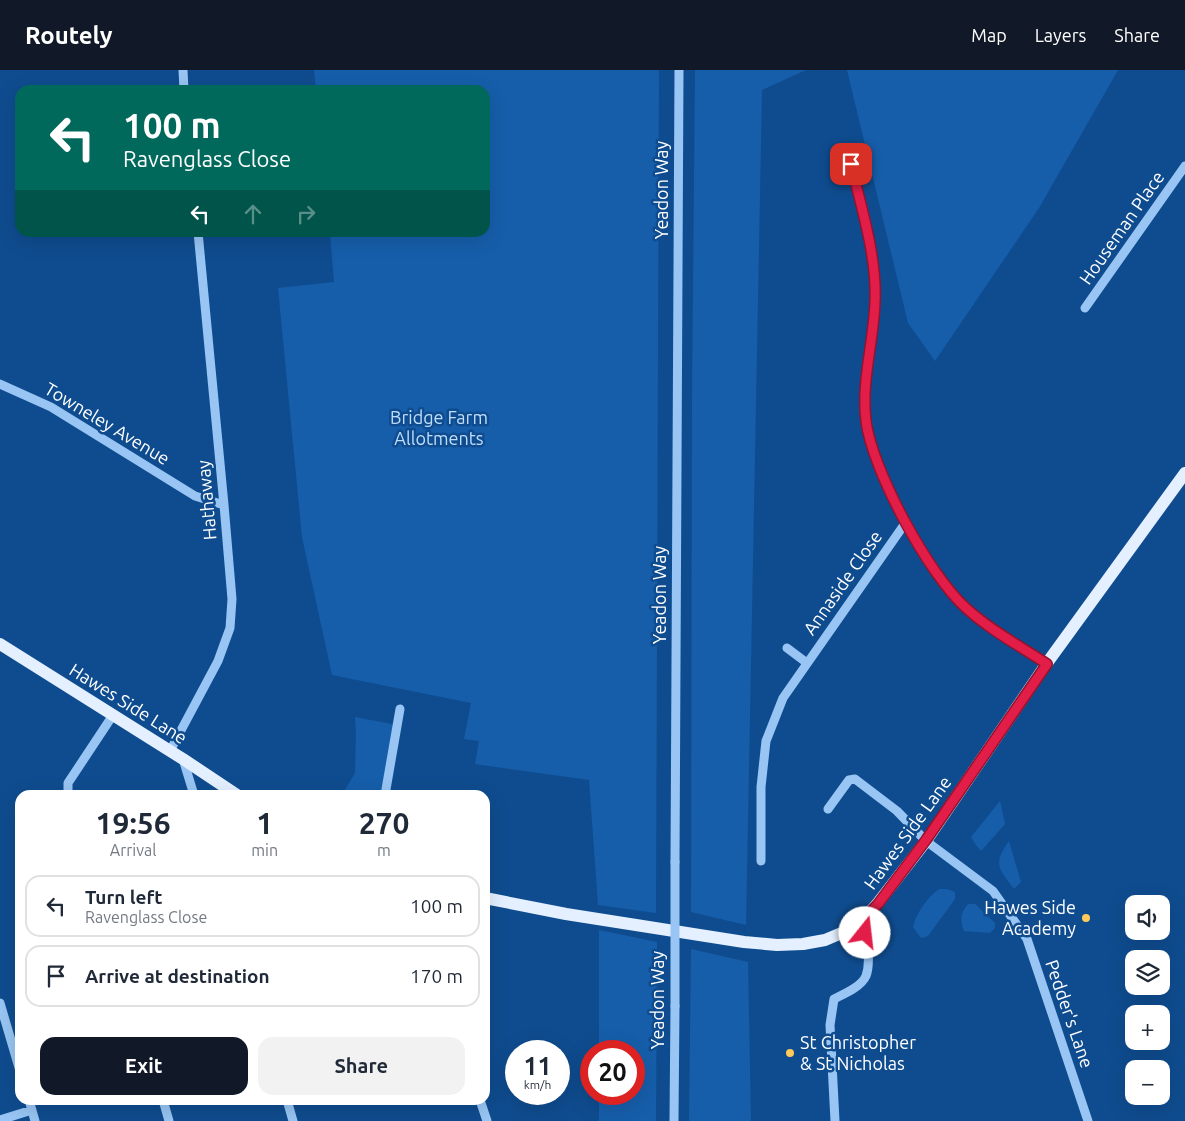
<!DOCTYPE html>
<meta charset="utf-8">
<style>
body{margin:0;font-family:Ubuntu,sans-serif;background:#f2f2f3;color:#1f2937;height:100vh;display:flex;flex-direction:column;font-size:19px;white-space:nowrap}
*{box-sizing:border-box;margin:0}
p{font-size:16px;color:#747a83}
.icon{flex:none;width:28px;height:28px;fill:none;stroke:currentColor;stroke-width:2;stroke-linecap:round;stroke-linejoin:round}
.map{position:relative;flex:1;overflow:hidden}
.panel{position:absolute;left:15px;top:720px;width:475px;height:315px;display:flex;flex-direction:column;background:#fff;border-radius:15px;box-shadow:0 5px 20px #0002}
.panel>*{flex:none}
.top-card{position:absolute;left:15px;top:15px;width:475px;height:152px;border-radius:15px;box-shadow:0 5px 20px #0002;background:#00695c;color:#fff;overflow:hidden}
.tools{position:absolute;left:1125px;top:825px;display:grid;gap:10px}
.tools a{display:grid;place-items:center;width:45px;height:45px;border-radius:10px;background:#fff;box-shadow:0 5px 20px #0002;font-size:25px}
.speed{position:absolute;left:505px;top:970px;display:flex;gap:10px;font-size:25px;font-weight:700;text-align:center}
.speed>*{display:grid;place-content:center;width:65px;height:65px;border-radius:50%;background:#fff;box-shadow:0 5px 20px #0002;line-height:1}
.speed small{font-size:12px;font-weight:400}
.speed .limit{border:8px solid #d22;background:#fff;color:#111}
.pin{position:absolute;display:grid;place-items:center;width:42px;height:42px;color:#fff;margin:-21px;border-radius:10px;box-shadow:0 2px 8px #0006}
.me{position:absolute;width:55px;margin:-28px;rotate:16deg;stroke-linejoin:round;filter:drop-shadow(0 0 4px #0008)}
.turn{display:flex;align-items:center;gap:18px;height:105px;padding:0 25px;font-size:22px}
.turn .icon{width:65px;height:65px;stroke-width:2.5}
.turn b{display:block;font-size:35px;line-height:42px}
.lanes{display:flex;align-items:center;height:48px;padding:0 25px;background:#0003;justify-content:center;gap:25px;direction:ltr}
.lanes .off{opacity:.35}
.eta{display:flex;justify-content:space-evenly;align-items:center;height:85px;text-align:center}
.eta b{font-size:30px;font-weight:700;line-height:35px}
.cta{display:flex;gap:10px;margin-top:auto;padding:10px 25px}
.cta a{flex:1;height:58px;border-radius:15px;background:#111827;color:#fff;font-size:20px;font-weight:700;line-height:58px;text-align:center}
.cta a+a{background:#f2f2f3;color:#1f2937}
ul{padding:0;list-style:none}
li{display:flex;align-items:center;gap:15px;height:62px;margin:0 10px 8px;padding:0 15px;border:2px solid #e0e1e3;border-radius:15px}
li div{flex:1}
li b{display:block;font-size:19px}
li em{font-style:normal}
header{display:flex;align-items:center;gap:30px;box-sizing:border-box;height:70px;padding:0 25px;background:#111827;color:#fff}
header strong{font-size:24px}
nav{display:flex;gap:28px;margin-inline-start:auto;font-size:18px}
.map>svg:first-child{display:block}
</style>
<header>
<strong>Routely</strong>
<nav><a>Map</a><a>Layers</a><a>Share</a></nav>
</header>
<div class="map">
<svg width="1185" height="1051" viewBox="0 0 1185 1051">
<rect width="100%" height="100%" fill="#0f4c8f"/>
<path fill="#165eaa" d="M314 0H659L656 843 598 835 589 710 475 694 479 671 464 669 471 633 332 605 302 467 278 218 334 212 330 163 485 162V20H316Z
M695 0H806L762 20 746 855 691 842 692 327Z
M847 0H1118L1039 138 935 291 908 253Z
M355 647 397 655 385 725H342L355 703 356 664Z
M1000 731 1005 754 981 781 976 775 971 767Z
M1009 771 1021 812 1014 819C999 798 992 795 1009 771Z
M939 819H947L955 822V829L928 866 921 868 913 857C916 843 928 827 939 819Z
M968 834H975L995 853V858L990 863 964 861C960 849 960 844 968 834Z
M599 860 657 872 656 1051H599V1024H634V981H599Z
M691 879 748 892 751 1051H689Z"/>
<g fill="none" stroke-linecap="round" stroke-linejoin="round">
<path stroke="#98c5f3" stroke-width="9" d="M183 0 184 20
M851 94C861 138 875 183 875 228 876 269 862 308 866 349 870 397 930 505 966 538 989 560 1020 576 1047 593
M1085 238 1185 96
M0 314 51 337 195 426 224 435
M787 578 807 593
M170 681 218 591 230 558 232 529 224 435 198 162
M183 689 194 725
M68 725V713L113 645
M385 725 400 639
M828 739 849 710 855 709 897 741 926 771 993 821 1027 869 1088 1051
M761 791V717L766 671 783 628 906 452
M675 792 679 0
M0 933 20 1001
M29 1030 35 1051
M163 1030 169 1051
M287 1030 293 1051
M480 1030 487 1051
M0 1050 32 1040
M674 1051 675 936
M835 1051 830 955 834 929C844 924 861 917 866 906 872 889 865 867 863 850"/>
<path stroke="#e4f0ff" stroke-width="12" d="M0 574 183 689 237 725
M485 828 566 844 744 872 777 875 803 874 825 870 844 862 863 850 878 833 926 771 1047 593 1185 403"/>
<path stroke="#98c5f3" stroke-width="9" d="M675 792V936"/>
</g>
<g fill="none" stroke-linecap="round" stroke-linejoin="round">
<g stroke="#92132f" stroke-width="12">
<path id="route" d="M851 94C861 137 877 186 875 231 874 271 861 311 866 351 872 400 929 505 966 538 990 560 1020 576 1047 594L926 770 878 834 863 850 865 863"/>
</g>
<use href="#route" stroke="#e11d48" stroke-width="9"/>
</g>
<g fill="#ffca5a" stroke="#0f4c8f" stroke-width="2">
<circle cx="1086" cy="848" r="5"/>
<circle cx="790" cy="983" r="5"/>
</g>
<g text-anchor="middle" stroke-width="5" stroke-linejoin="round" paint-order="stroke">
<g font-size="18" fill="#fff" stroke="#0f4c8f">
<text transform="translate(662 120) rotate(-90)" y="6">Yeadon Way</text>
<text transform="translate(1122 158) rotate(-55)" y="6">Houseman Place</text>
<text transform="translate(107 354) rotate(31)" y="6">Towneley Avenue</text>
<text transform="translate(207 430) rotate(-95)" y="6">Hathaway</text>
<text transform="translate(843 513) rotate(-55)" y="6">Annaside Close</text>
<text transform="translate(660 525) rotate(-90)" y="6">Yeadon Way</text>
<text transform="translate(128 634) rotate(32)" y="6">Hawes Side Lane</text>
<text transform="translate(908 763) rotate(-54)" y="6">Hawes Side Lane</text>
<text transform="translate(658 930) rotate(-90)" y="6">Yeadon Way</text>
<text transform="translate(1069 944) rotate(71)" y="6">Pedder's Lane</text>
</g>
<g font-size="18" fill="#bfdefe" stroke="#0f4c8f">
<text x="439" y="354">Bridge Farm<tspan x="439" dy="21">Allotments</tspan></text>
</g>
<g font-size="18" fill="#fff" stroke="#0f4c8f" text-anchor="end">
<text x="1076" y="844">Hawes Side<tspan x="1076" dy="21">Academy</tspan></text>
<text x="800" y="979" text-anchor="start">St Christopher<tspan x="800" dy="21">&amp; St Nicholas</tspan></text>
</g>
</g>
</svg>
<div class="tools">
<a><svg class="icon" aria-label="sound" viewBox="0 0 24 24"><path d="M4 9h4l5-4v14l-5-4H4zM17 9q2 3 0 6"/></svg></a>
<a><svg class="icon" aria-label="layers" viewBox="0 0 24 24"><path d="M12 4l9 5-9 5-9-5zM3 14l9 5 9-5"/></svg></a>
<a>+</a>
<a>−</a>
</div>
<div class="speed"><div>11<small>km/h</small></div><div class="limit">20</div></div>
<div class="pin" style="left:851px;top:94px;background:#d93025"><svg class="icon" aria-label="arrive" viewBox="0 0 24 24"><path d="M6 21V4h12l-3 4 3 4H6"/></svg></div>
<svg class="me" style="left:865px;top:863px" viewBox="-20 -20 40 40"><circle r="19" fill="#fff"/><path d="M0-13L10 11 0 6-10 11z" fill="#e11d48"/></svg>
<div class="top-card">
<div class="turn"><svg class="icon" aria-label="left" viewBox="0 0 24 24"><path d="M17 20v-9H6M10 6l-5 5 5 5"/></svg><div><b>100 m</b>Ravenglass Close</div></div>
<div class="lanes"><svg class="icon" aria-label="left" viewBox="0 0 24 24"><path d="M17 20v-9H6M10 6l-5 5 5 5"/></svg><svg class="icon off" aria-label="ahead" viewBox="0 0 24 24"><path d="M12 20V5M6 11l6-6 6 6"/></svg><svg class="icon off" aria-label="right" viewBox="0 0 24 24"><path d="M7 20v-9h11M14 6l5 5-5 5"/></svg></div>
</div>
<section class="panel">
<div class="eta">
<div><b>19:56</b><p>Arrival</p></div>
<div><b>1</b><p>min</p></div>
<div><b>270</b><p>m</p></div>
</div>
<ul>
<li><svg class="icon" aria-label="left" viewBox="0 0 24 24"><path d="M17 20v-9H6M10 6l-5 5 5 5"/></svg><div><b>Turn left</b><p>Ravenglass Close</p></div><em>100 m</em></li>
<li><svg class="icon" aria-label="arrive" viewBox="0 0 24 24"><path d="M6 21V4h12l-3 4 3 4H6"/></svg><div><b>Arrive at destination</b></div><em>170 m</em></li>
</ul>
<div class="cta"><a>Exit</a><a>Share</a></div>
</section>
</div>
